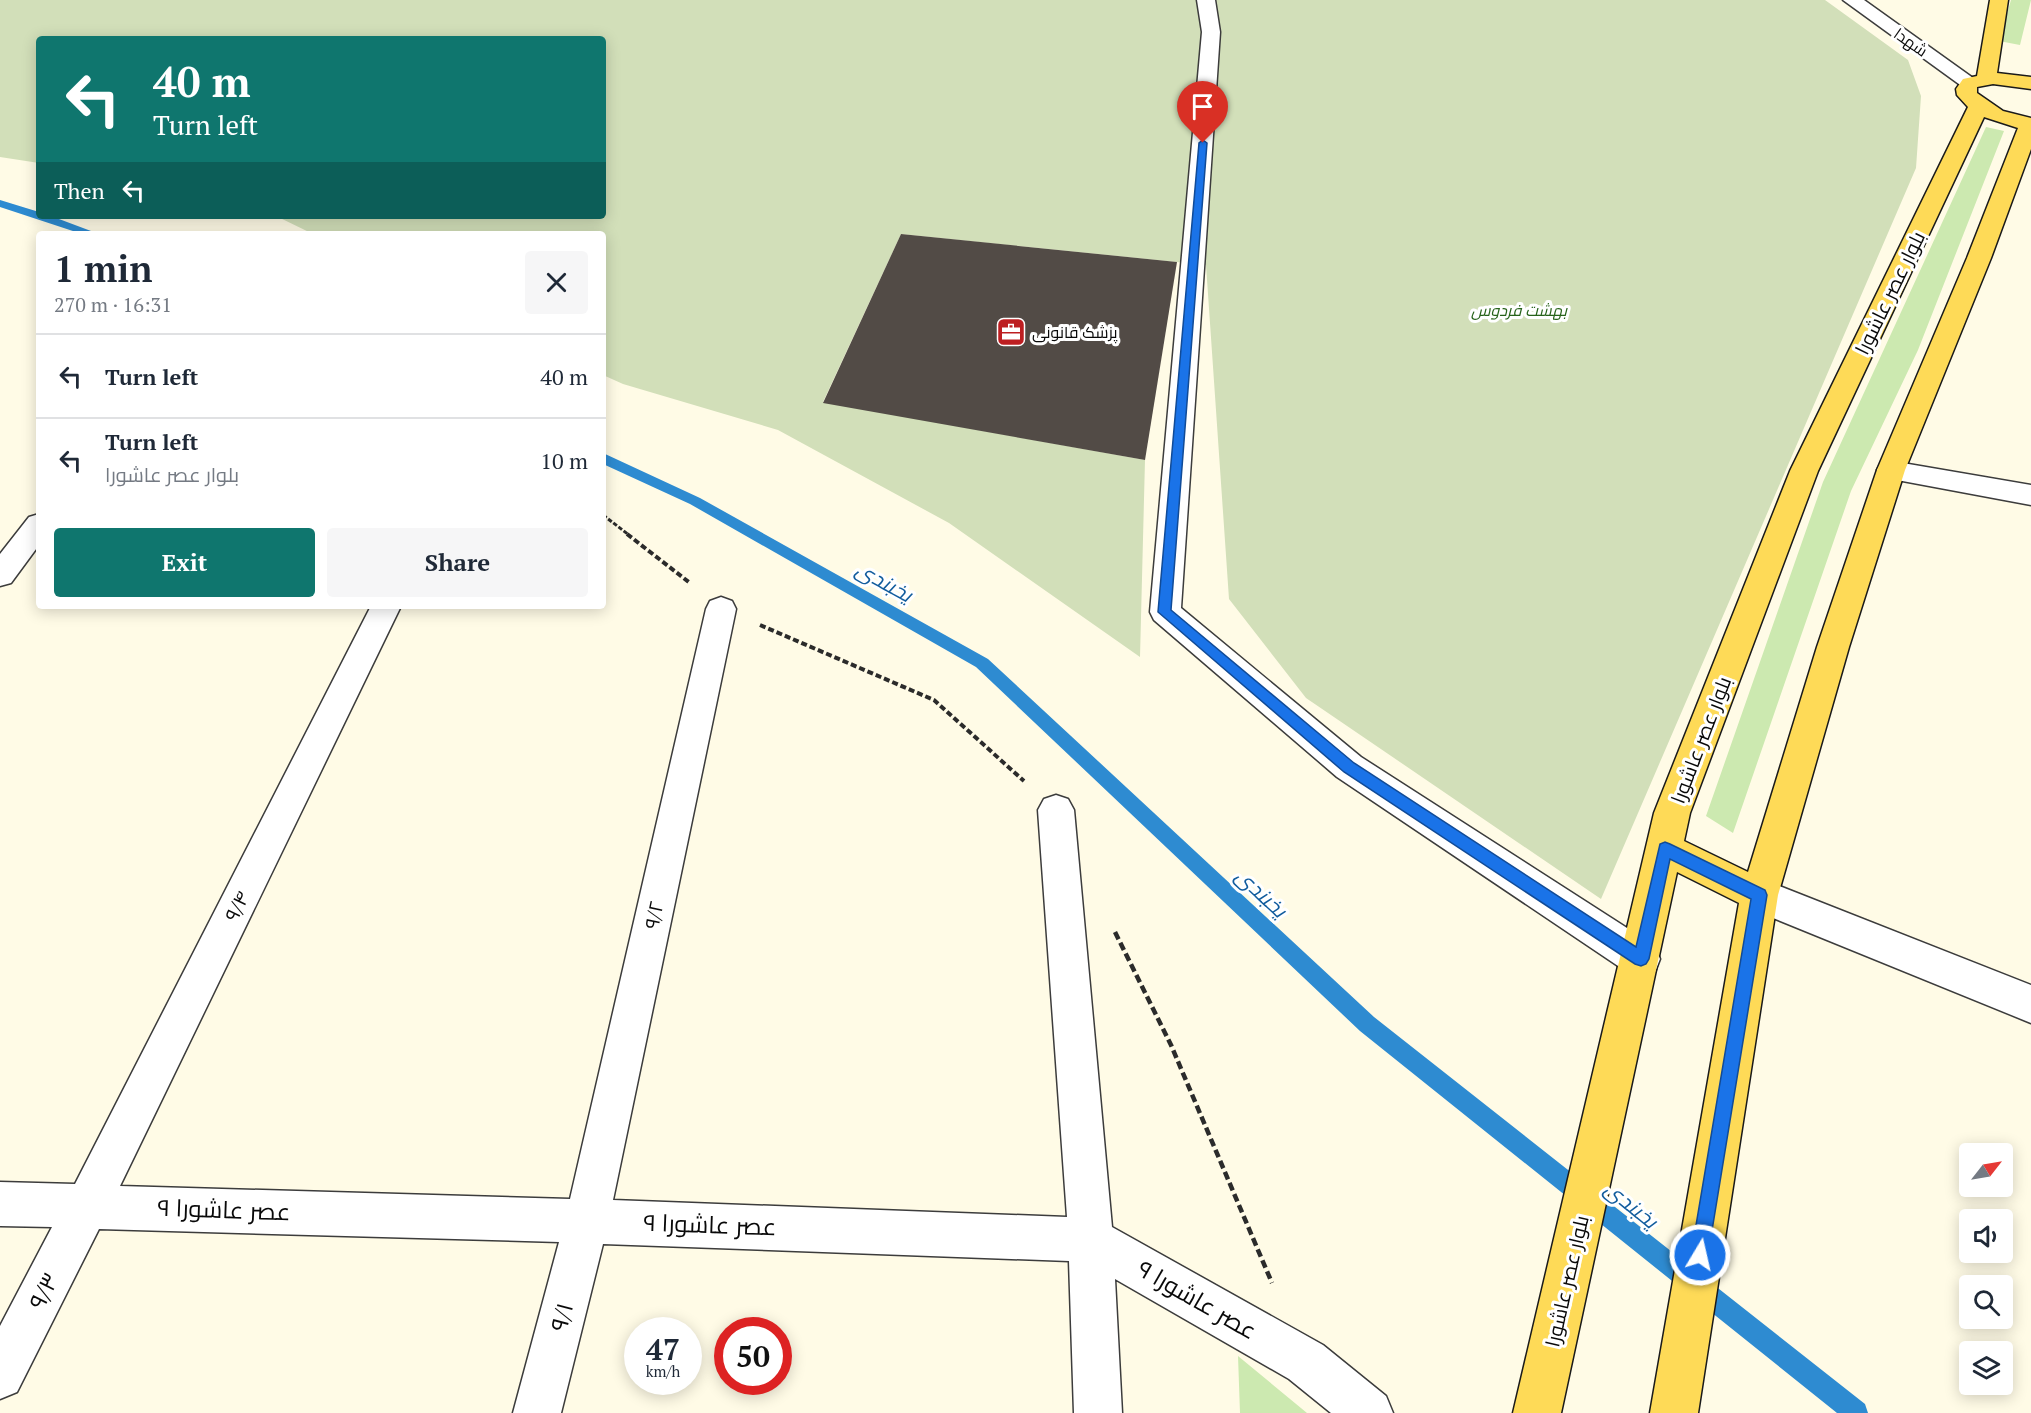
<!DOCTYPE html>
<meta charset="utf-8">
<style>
body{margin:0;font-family:"PT Serif",Cairo,serif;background:#f6f6f7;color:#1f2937;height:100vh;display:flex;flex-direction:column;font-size:22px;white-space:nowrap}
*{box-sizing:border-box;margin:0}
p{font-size:20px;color:#747a83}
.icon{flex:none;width:33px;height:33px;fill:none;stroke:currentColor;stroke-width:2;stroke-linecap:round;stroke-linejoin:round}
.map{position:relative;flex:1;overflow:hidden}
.side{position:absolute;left:36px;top:231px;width:570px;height:378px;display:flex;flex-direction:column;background:#fff;border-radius:6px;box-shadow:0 3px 15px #0003}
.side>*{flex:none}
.banner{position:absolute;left:36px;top:36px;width:570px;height:183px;border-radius:6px;box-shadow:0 3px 15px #0003;background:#0f766e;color:#fff;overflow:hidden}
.needle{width:39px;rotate:59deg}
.buttons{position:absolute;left:1959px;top:1143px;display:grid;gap:12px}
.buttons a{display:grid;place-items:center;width:54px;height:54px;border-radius:6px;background:#fff;box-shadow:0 3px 15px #0003;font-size:30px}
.speed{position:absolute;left:624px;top:1317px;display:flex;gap:12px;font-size:30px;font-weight:700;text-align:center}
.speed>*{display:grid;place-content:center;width:78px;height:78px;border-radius:50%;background:#fff;box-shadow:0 3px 15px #0003;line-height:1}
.speed small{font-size:15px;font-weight:400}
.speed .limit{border:9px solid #d22;background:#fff;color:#111}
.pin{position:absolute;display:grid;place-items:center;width:51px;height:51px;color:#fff;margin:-62px -26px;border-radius:50% 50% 50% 0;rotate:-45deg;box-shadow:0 0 6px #0007}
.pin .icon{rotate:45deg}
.me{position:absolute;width:66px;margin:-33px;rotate:9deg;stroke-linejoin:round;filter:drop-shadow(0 0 4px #0008)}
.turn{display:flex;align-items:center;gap:21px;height:126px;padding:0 18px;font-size:27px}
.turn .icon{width:78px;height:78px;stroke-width:2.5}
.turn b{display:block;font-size:42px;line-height:51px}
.then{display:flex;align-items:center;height:57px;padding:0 18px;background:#0003;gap:12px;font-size:22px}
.round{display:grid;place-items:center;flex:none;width:63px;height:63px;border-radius:6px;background:#f6f6f7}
.summary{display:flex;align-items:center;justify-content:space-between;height:102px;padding:0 18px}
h1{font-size:36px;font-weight:600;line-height:45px}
.button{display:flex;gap:12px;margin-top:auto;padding:12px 18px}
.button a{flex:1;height:69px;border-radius:6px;background:#0f766e;color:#fff;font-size:24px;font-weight:600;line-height:69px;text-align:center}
.button a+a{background:#f6f6f7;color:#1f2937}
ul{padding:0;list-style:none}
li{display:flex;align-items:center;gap:18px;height:84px;padding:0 18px;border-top:2px solid #e0e1e3}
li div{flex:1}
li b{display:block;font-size:22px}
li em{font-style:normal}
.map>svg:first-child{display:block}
</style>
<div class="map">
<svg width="2031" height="1413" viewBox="0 0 2031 1413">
<rect width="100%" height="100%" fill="#fffbe6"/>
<path fill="#cce9b0" d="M2011 0H2031L2020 45 1999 41Z
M1986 127 2004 131 1918 350 1851 491 1733 833 1706 816 1823 482Z
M1238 1356 1307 1413H1240Z"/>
<path fill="#d2dfb9" d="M0 0H1825L1908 60 1921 96 1916 168 1601 899 1306 698 1229 599 1206 265 901 234 823 402 1145 460 1140 657 949 523 778 430 623 384 603 375V234H313L276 216H603V39H39V163L0 157Z"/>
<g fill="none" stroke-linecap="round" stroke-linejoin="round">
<path fill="#2e8bd1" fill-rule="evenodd" d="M0 200 39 212V216H51L99 234H82L0 207Z
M603 453 700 498 988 659 1374 1017 1865 1404 1868 1413H1837L1360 1031 976 667 690 504 603 464Z"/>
</g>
<path fill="#524b46" d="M901 234 1177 262 1145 460 823 403Z"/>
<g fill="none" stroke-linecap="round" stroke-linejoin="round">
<g stroke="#3c3c3c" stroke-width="3">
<path id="minor" d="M1197 0H1215L1220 32 1181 608 1361 757 1655 946 1660 959 1655 972 1641 977 1627 972 1337 777 1154 620 1150 612 1202 32Z
M1843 0H1864L1980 83 1977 87H1963Z
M1891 461 2031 485V505L1881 477 1877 470 1881 463Z
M39 514V545L11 583 0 586V554L29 517Z
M721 597 732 601 736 609 613 1200 1067 1217 1038 810 1044 799 1056 795 1068 799 1074 810 1112 1227 1323 1345 1386 1396 1393 1413H1331L1289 1379 1115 1279 1122 1413H1074L1069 1261 603 1244 561 1413H513L559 1242 99 1229 17 1392 0 1399V1326L52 1227 0 1226V1182L75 1184 371 606H401L120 1186 570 1199 706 609 710 601Z
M1759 878 2031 985V1023L1746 907 1740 895 1746 883Z"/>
</g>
<g stroke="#1a1a1a" stroke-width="3">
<path id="major" d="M1990 0H2008L1997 73 2031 77V89L1993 84 1977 87V93L2003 111 2031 118V149L1991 258 1905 470 1849 647 1778 895 1698 1413H1650L1739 903 1677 872 1561 1413H1513L1654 813 1790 471 1968 107 1957 95 1956 89 1963 79 1977 76ZM1984 117 2018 128 1967 258 1877 470 1817 647 1748 872 1684 841 1690 813 1818 471Z"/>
</g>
<path stroke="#2b2b2b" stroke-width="3" stroke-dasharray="4.5 2" stroke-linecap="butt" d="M603 515 629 535"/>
<path stroke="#2b2b2b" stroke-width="4" stroke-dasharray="6 3" stroke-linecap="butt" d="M627 534 690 583
M760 625 934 700 1024 781"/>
<path stroke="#2b2b2b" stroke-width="4.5" stroke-dasharray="8 4" stroke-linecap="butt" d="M1115 932 1171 1045 1272 1283"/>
<use href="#minor" fill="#fff" fill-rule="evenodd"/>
<use href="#major" fill="#feda57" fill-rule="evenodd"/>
</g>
<path fill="#1a73e8" stroke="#114b97" stroke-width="1.5" d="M1203 140 1207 143 1171 610 1354 763 1636 947 1660 844 1665 842 1670 844 1765 890 1767 895 1707 1261 1700 1264 1694 1261 1691 1255 1751 899 1670 859 1649 959 1646 964 1641 966 1635 964 1344 772 1158 612 1199 143Z"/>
<defs>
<g id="office-square" transform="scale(1.5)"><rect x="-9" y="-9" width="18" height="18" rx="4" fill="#bd1e21" stroke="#fff"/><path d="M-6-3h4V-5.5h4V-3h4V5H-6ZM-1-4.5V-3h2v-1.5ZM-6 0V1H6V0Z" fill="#fff"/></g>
</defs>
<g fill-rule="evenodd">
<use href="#office-square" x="1011" y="332"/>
</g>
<g text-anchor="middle" stroke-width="6" stroke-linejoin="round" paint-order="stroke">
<g font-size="16" fill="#090909" stroke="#fff">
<text transform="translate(1911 42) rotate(35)" y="6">شهدا</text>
</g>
<g font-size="16" font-style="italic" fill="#266219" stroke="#fff">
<text x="1519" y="316">بهشت فردوس</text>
</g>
<g font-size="16" fill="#090909" stroke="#fff" text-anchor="start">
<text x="1032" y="338">پزشک قانونی</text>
</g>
<g font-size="20" fill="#090909" stroke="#fff">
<text transform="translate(1890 293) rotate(-64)" y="7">بلوار عصر عاشورا</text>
<text transform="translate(1701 740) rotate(-69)" y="7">بلوار عصر عاشورا</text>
<text transform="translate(237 906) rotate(-64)" y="7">۹/۴</text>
<text transform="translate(654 915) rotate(-78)" y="7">۹/۲</text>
<text transform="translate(1567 1281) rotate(-77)" y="7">بلوار عصر عاشورا</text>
</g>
<g font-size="21" font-style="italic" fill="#115c9d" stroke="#fff">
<text transform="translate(884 582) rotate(29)" y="7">یخبندی</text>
<text transform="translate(1261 893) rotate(43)" y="7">یخبندی</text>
<text transform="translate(1631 1205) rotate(39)" y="7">یخبندی</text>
</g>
<g font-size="24" fill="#090909" stroke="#fff">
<text transform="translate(224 1210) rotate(2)" y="8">عصر عاشورا ۹</text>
<text transform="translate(710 1225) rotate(2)" y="8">عصر عاشورا ۹</text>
<text transform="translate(44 1291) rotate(-63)" y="8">۹/۳</text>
<text transform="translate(1197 1300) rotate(30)" y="8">عصر عاشورا ۹</text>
<text transform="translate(562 1317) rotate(-75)" y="8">۹/۱</text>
</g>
</g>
</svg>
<div class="buttons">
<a><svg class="needle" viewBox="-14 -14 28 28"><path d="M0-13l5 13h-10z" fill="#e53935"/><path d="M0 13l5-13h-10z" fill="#747a83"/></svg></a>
<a><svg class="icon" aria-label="sound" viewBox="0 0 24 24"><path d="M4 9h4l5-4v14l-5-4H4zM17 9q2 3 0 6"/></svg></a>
<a><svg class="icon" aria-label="search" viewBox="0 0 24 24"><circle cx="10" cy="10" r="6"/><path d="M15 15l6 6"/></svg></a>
<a><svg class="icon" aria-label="layers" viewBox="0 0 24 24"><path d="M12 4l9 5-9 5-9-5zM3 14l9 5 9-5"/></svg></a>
</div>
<div class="speed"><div>47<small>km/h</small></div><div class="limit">50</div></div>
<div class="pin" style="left:1203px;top:143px;background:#d93025"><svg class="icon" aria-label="arrive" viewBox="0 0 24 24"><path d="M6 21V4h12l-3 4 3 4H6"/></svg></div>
<svg class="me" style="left:1700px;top:1255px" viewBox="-20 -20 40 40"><circle r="17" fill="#1a73e8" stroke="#fff" stroke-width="3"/><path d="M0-11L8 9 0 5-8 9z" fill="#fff"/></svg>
<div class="banner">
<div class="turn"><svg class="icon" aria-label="left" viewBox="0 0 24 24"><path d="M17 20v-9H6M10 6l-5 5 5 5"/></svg><div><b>40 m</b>Turn left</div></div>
<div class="then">Then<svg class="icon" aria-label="left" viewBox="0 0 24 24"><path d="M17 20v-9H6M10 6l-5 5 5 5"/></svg></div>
</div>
<section class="side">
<div class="summary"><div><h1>1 min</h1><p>270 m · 16:31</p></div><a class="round"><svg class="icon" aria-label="close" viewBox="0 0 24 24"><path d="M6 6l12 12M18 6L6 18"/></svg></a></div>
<ul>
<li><svg class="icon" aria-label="left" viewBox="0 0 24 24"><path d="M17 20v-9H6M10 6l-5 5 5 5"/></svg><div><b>Turn left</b></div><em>40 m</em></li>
<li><svg class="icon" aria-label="left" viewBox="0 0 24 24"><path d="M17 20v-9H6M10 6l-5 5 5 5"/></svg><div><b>Turn left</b><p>بلوار عصر عاشورا</p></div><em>10 m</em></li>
</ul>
<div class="button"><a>Exit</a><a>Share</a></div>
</section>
</div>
